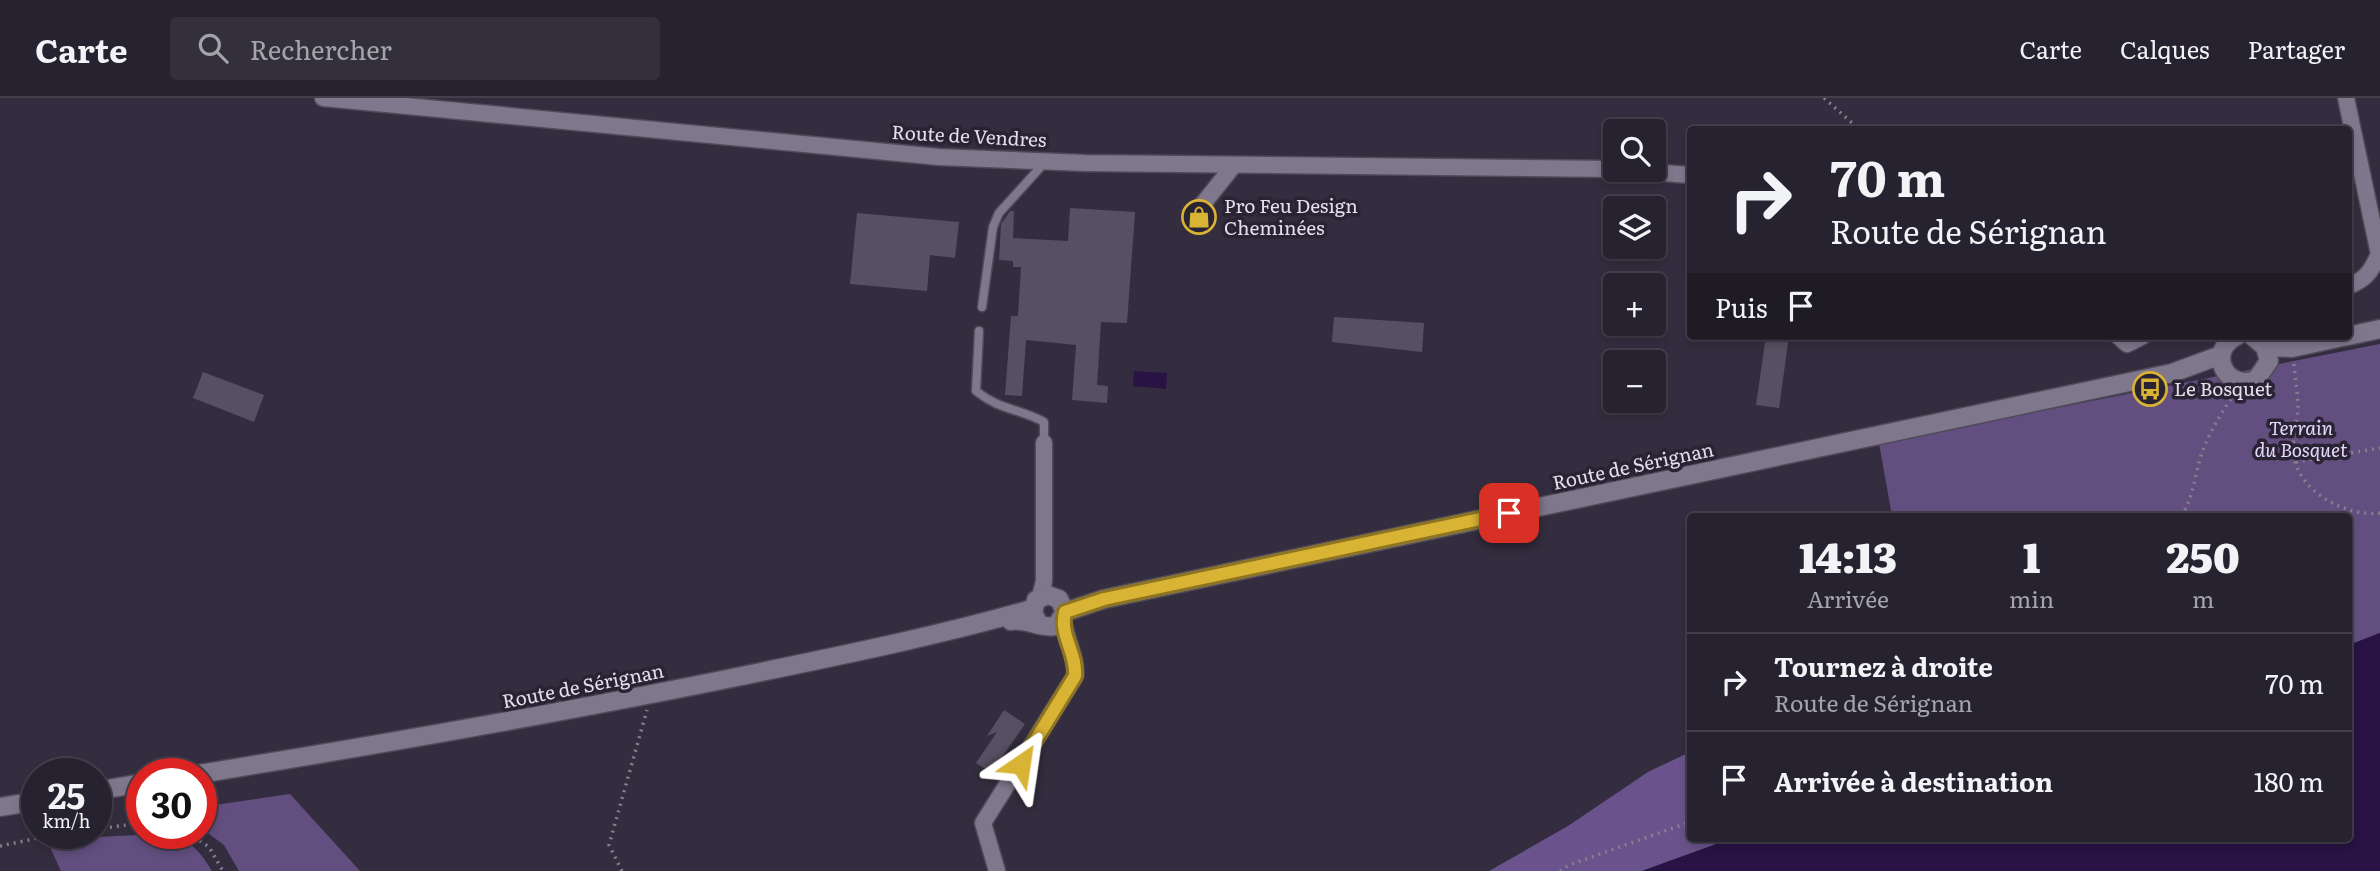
<!DOCTYPE html>
<html lang="fr">
<meta charset="utf-8">
<style>
body{margin:0;font-family:Literata,serif;background:#332f3b;color:#f1f3f6;height:100vh;display:flex;flex-direction:column;font-size:26px;white-space:nowrap}
*{box-sizing:border-box;margin:0}
p{font-size:23px;color:#a4a4aa}
.icon{flex:none;width:38px;height:38px;fill:none;stroke:currentColor;stroke-width:2;stroke-linecap:round;stroke-linejoin:round}
.map{position:relative;flex:1;overflow:hidden}
.sheet{position:absolute;left:1687px;top:415px;width:665px;height:329px;display:flex;flex-direction:column;background:#27222f;border-radius:7px;box-shadow:0 4px 10px #0003,0 0 0 2px #433f4b}
.sheet>*{flex:none}
.banner{position:absolute;left:1687px;top:28px;width:665px;height:214px;border-radius:7px;box-shadow:0 4px 10px #0003,0 0 0 2px #433f4b;background:#27222f;color:#f1f3f6;overflow:hidden}
.buttons{position:absolute;left:1603px;top:21px;display:grid;gap:14px}
.buttons a{display:grid;place-items:center;width:63px;height:63px;border-radius:7px;background:#27222f;box-shadow:0 4px 10px #0003,0 0 0 2px #433f4b;font-size:35px}
.speed{position:absolute;left:21px;top:660px;display:flex;gap:14px;font-size:35px;font-weight:700;text-align:center}
.speed>*{display:grid;place-content:center;width:91px;height:91px;border-radius:50%;background:#27222f;box-shadow:0 4px 10px #0003,0 0 0 2px #433f4b;line-height:1}
.speed small{font-size:18px;font-weight:400}
.speed .limit{border:10px solid #d22;background:#fff;color:#111}
.pin{position:absolute;display:grid;place-items:center;width:60px;height:60px;color:#fff;margin:-30px;border-radius:14px;box-shadow:0 4px 10px #0006}
.me{position:absolute;width:77px;margin:-38px;rotate:32deg;stroke-linejoin:round;filter:drop-shadow(0 0 5px #0008)}
.turn{display:flex;align-items:center;gap:24px;height:147px;padding:0 28px;font-size:32px}
.turn .icon{width:91px;height:91px;stroke-width:2.5}
.turn b{display:block;font-size:49px;line-height:60px}
.then{display:flex;align-items:center;height:66px;padding:0 28px;background:#0003;gap:14px;font-size:26px}
.eta{display:flex;justify-content:space-evenly;align-items:center;height:119px;text-align:center}
.eta b{font-size:42px;font-weight:800;line-height:49px}
ul{padding:0;list-style:none}
li{display:flex;align-items:center;gap:21px;height:98px;padding:0 28px;border-top:2px solid #433f4b}
li div{flex:1}
li b{display:block;font-size:26px}
li em{font-style:normal}
header{display:flex;align-items:center;gap:42px;box-sizing:border-box;height:98px;padding:0 35px;background:#27222f;border-bottom:2px solid #433f4b}
header strong{font-size:33px}
nav{display:flex;gap:38px;margin-inline-start:auto;font-size:24px}
.search{width:490px;height:63px;background:#332f3b;display:flex;align-items:center;gap:18px;box-sizing:border-box;padding:0 24px;border-radius:7px;color:#a4a4aa;font-size:26px}
.map>svg:first-child{display:block}
</style>
<header>
<strong>Carte</strong>
<div class="search"><svg class="icon" aria-label="search" viewBox="0 0 24 24"><circle cx="10" cy="10" r="6"/><path d="M15 15l6 6"/></svg>Rechercher</div>
<nav><a>Carte</a><a>Calques</a><a>Partager</a></nav>
</header>
<div class="map">
<svg width="2380" height="773" viewBox="0 0 2380 773">
<rect width="100%" height="100%" fill="#342d3f"/>
<path fill="#624f80" d="M2380 246V535L2349 547 2348 418H1892L1879 345Z
M290 696 360 773H239L224 747 201 730V709Z
M138 737C177 738 191 737 212 773H61L50 749 98 739Z"/>
<path fill="#6a538c" d="M1690 654V740H1733L1642 773H1489L1568 728 1648 674Z"/>
<path fill="#291244" d="M1134 273 1167 275 1166 291 1133 288Z
M2380 535V773H1642L1733 740H2348L2349 547Z"/>
<path fill="#575063" d="M1070 110 1135 114 1127 225 1101 224 1097 287 1108 288 1107 305 1072 302 1076 247 1026 242 1022 298 1005 297 1011 218H1018L1021 169H1013V163L999 162 1001 126 1010 113H1014L1013 140 1068 143Z
M857 115 959 124 955 160 930 157 927 193 850 186Z
M1334 219 1424 225 1422 254 1332 244Z
M1766 238H1789L1779 310 1756 307Z
M203 274 264 297 254 324 193 300Z
M1004 612 1025 626 991 675 976 665 997 634 987 638Z"/>
<g fill="none" stroke-linecap="round" stroke-linejoin="round">
<g stroke="#4f4a58" stroke-width="11">
<path id="service" d="M982 209 993 129 999 115 1046 63
M979 233 976 293C1001 313 1019 310 1044 324V345"/>
</g>
<g stroke="#4f4a58" stroke-width="19">
<path id="minor" d="M323 0 939 59 1085 65 1615 71
M2346 0 2379 156C2372 172 2366 182 2348 188
M1625 72 1690 77
M1202 107 1234 67
M2118 238 2127 246 2143 238
M1040 499 1044 483V345
M997 773 983 725 1075 578C1077 558 1065 541 1063 521"/>
</g>
<g stroke="#4f4a58" stroke-width="21">
<path id="secondary" d="M2237 238C2206 253 2225 293 2256 282L2269 263 2265 249 2252 238
M2348 238 2380 231
M2265 249 2292 250 2347 238
M1065 514 1104 501 2172 275 2221 257
M1011 523C1027 520 1040 531 1056 528L1065 514 1059 501 1048 497 1036 502 1033 515 1039 526
M199 676C377 647 555 616 732 580 833 559 934 539 1032 511
M96 693 142 685
M0 709 37 703"/>
</g>
<path stroke="#857f8e" stroke-width="3.5" stroke-dasharray="2 5" stroke-linecap="butt" d="M1824 0 1860 32
M2294 266C2295 281 2298 296 2298 310 2297 325 2291 345 2294 360 2301 395 2347 419 2380 415
M2296 364 2380 350
M2181 418C2193 401 2194 381 2200 361 2207 338 2219 318 2233 298
M96 731 142 725
M188 735 209 749 223 773
M0 748 62 735
M622 773 609 747 647 612
M1560 773 1569 767 1690 724"/>
<use href="#service" stroke="#7f778c" stroke-width="8"/>
<use href="#minor" stroke="#7f778c" stroke-width="16"/>
<use href="#secondary" stroke="#7f778c" stroke-width="18"/>
</g>
<g fill="none" stroke-linecap="round" stroke-linejoin="round">
<g stroke="#8d7422" stroke-width="18">
<path id="route" d="M1021 666 1075 578C1077 555 1059 537 1065 514L1104 501 1509 415"/>
</g>
<use href="#route" stroke="#d9b334" stroke-width="12"/>
</g>
<defs>
<g id="shop-ring" transform="scale(1.75)"><circle r="9.5" fill="#2a2334" stroke="#d9b334" stroke-width="1.5"/><path d="M-5-2.5h2.3a2.7 3.5 0 0 1 5.4 0H5L5.5 6h-11ZM-1.5-2.5h3a1.5 2.3 0 0 0-3 0Z" fill="#d9b334"/></g>
<g id="bus-ring" transform="scale(1.75)"><circle r="9.5" fill="#2a2334" stroke="#d9b334" stroke-width="1.5"/><path d="M-5-6H5V4H4V6H2V4H-2V6H-4V4H-5ZM-3.5-4V0h7V-4ZM-3.5 1.2v1.5H-2V1.2ZM2 1.2v1.5H3.5V1.2Z" fill="#d9b334"/></g>
</defs>
<g fill-rule="evenodd">
<use href="#shop-ring" x="1199" y="119"/>
<use href="#bus-ring" x="2150" y="291"/>
</g>
<g text-anchor="middle" stroke-width="7" stroke-linejoin="round" paint-order="stroke">
<g font-size="19" fill="#e3dfeb" stroke="#2a2334">
<text transform="translate(969 38) rotate(3)" y="7">Route de Vendres</text>
<text transform="translate(1633 368) rotate(-12)" y="7">Route de Sérignan</text>
<text transform="translate(583 588) rotate(-11)" y="7">Route de Sérignan</text>
</g>
<g font-size="19" fill="#e3dfeb" stroke="#2a2334" text-anchor="start">
<text x="1224" y="115">Pro Feu Design<tspan x="1224" dy="22">Cheminées</tspan></text>
<text x="2174" y="298">Le Bosquet</text>
</g>
<g font-size="19" font-style="italic" fill="#e5d9fc" stroke="#2a2334">
<text x="2301" y="337">Terrain<tspan x="2301" dy="22">du Bosquet</tspan></text>
</g>
</g>
</svg>
<div class="buttons">
<a><svg class="icon" aria-label="search" viewBox="0 0 24 24"><circle cx="10" cy="10" r="6"/><path d="M15 15l6 6"/></svg></a>
<a><svg class="icon" aria-label="layers" viewBox="0 0 24 24"><path d="M12 4l9 5-9 5-9-5zM3 14l9 5 9-5"/></svg></a>
<a>+</a>
<a>−</a>
</div>
<div class="speed"><div>25<small>km/h</small></div><div class="limit">30</div></div>
<div class="pin" style="left:1509px;top:415px;background:#d93025"><svg class="icon" aria-label="arrive" viewBox="0 0 24 24"><path d="M6 21V4h12l-3 4 3 4H6"/></svg></div>
<svg class="me" style="left:1021px;top:666px" viewBox="-20 -20 40 40"><path d="M0-17L14 15 0 8-14 15z" fill="#d9b334" stroke="#fff" stroke-width="4"/></svg>
<div class="banner">
<div class="turn"><svg class="icon" aria-label="right" viewBox="0 0 24 24"><path d="M7 20v-9h11M14 6l5 5-5 5"/></svg><div><b>70 m</b>Route de Sérignan</div></div>
<div class="then">Puis<svg class="icon" aria-label="arrive" viewBox="0 0 24 24"><path d="M6 21V4h12l-3 4 3 4H6"/></svg></div>
</div>
<section class="sheet">
<div class="eta">
<div><b>14:13</b><p>Arrivée</p></div>
<div><b>1</b><p>min</p></div>
<div><b>250</b><p>m</p></div>
</div>
<ul>
<li><svg class="icon" aria-label="right" viewBox="0 0 24 24"><path d="M7 20v-9h11M14 6l5 5-5 5"/></svg><div><b>Tournez à droite</b><p>Route de Sérignan</p></div><em>70 m</em></li>
<li><svg class="icon" aria-label="arrive" viewBox="0 0 24 24"><path d="M6 21V4h12l-3 4 3 4H6"/></svg><div><b>Arrivée à destination</b></div><em>180 m</em></li>
</ul>
</section>
</div>
